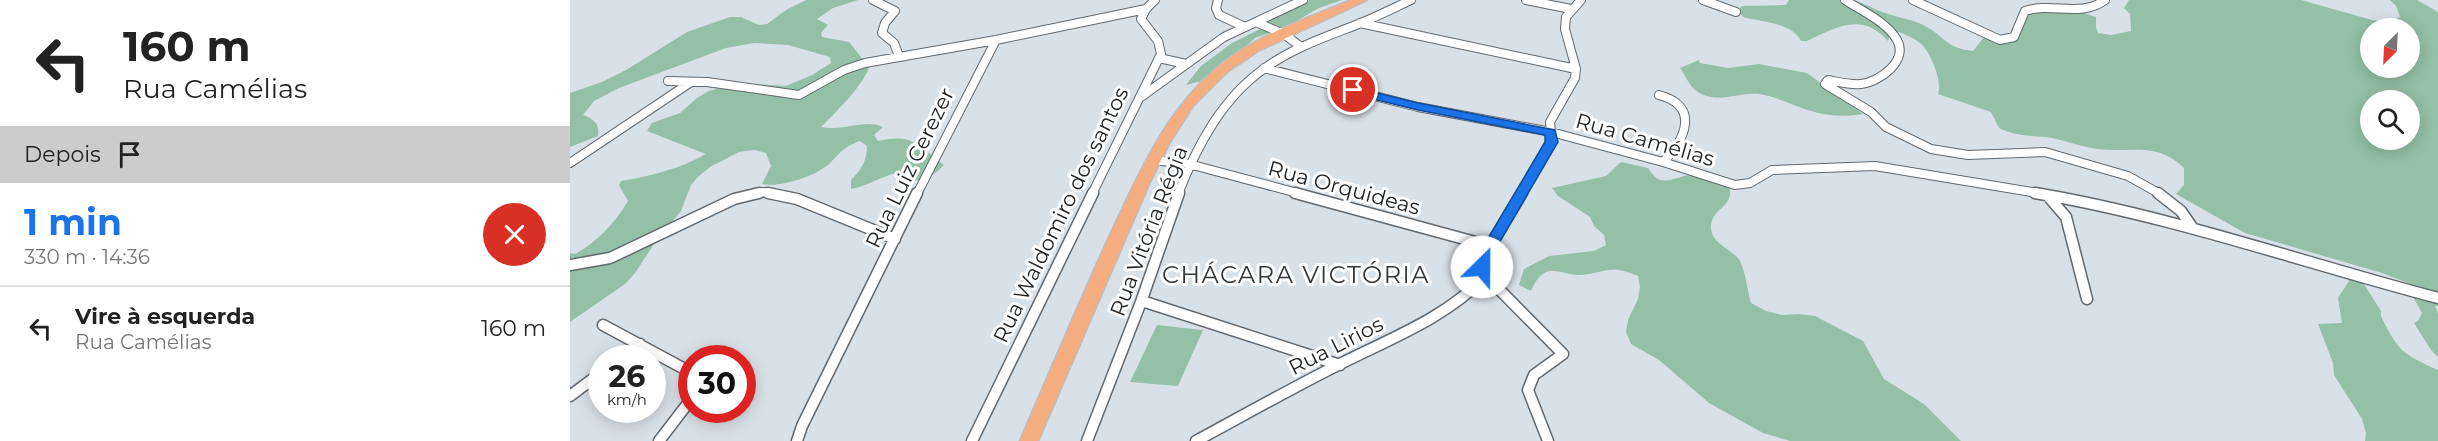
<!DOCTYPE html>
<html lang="pt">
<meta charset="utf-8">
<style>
body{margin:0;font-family:Montserrat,sans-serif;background:#f2f2f2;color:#222;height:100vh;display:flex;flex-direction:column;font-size:22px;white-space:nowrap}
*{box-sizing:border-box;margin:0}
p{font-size:20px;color:#767676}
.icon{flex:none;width:33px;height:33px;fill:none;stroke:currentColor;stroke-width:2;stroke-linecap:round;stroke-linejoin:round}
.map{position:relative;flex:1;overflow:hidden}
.panel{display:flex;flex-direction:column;background:#fff;width:570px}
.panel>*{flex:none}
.guide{background:#fff;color:#222;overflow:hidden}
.needle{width:39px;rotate:204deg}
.controls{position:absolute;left:1790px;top:18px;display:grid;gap:12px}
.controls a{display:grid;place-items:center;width:60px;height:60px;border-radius:50%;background:#fff;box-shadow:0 3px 15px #0003;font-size:30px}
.speed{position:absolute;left:18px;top:345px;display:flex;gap:12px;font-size:30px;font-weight:700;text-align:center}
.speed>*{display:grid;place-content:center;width:78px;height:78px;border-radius:50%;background:#fff;box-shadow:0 3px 15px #0003;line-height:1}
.speed small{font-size:15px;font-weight:400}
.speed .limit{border:9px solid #d22;background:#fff;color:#111}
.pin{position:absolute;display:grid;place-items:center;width:51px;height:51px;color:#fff;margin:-26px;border:3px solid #fff;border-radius:50%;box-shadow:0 2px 6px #0007}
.me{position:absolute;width:66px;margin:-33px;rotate:23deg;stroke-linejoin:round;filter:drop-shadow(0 0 4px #0008)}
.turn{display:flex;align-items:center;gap:21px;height:126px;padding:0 24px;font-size:27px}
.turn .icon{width:78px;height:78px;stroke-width:2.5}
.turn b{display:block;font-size:42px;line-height:51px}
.then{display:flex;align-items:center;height:57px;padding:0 24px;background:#0003;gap:12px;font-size:22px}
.round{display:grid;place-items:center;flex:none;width:63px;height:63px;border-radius:32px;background:#f2f2f2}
.headline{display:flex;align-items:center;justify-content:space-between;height:102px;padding:0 24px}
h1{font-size:36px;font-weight:700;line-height:45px;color:#1a73e8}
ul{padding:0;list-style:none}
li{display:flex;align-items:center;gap:18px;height:84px;padding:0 24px;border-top:2px solid #e0e0e0}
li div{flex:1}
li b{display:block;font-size:22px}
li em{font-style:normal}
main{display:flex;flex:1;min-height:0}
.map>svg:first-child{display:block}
</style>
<main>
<section class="panel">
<div class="guide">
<div class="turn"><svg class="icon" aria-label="left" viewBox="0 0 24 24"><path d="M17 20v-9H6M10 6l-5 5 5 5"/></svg><div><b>160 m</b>Rua Camélias</div></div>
<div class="then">Depois<svg class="icon" aria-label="arrive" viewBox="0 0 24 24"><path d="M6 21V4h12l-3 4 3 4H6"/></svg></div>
</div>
<div class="headline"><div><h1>1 min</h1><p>330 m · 14:36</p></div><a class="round" style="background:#d93025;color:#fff"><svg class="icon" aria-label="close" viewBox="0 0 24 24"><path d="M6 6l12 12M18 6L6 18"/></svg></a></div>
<ul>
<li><svg class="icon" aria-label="left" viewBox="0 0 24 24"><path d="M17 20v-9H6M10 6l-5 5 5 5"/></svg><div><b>Vire à esquerda</b><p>Rua Camélias</p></div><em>160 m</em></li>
</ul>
</section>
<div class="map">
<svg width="1868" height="441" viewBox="0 0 1868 441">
<rect width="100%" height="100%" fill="#d9e1e8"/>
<path fill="#93c0a6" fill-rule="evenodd" d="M236 0H288L263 8 247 19 258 25 251 33 252 37 279 42 299 67C293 86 265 113 251 127 272 132 295 118 313 127L304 135 308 141C344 133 347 145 374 165 363 176 355 182 339 180L338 172C318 171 302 185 281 189V180C291 170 297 161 297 146L290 141C274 147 272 151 261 162 248 176 209 188 192 184L201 166 196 153 185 150 169 152 140 167 129 176 121 185 111 211 86 241 65 273 55 284 0 322V253L5 254C27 242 45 223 58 201L49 185 51 181C78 177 112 168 136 154L77 131 82 123 110 113 127 98 139 91 167 83 216 86 242 75 261 63 260 57 218 45 184 43 156 48 49 88 24 101 13 115C24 119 30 124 28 136L0 147V93L32 82 56 70 117 32 160 17H171L189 25 197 24 216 10Z
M732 0H772L749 8 716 27 685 38 671 51 653 61 636 80 616 85 631 66 662 43 690 29 709 13Z
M1219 0C1239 0 1261 0 1280 0 1292 1 1304 10 1315 13 1327 17 1340 19 1351 24 1374 34 1374 48 1403 51L1414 37 1423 39 1439 37 1461 10 1496 7 1526 17V27L1528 33 1541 35 1561 31 1560 14 1554 8 1559 0H1731L1802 20 1816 22 1830 17 1826 6 1820 0H1847L1868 12V306H1865L1868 313V357L1861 350 1844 323 1848 321 1852 313 1842 295 1848 287 1812 273 1675 233 1606 194 1614 185V168C1588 141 1559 153 1527 149 1512 147 1497 141 1482 138 1463 135 1447 137 1429 128L1421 112 1368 94C1373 83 1360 50 1350 43 1344 38 1336 35 1329 32L1320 35 1318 41C1292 11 1265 28 1237 41H1231C1221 22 1191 22 1173 17L1168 11 1172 6 1216 5ZM1800 28H1839V68H1800ZM1800 100H1839V140H1800Z
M1129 60 1130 63 1158 68 1189 64 1237 73 1293 114C1271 118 1250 115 1229 107 1216 102 1203 96 1189 94 1171 92 1152 102 1134 95 1120 90 1118 79 1110 68Z
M1051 162 1078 168C1092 192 1105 174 1125 175 1135 175 1147 179 1158 181 1167 209 1143 205 1141 226 1140 244 1162 248 1170 261 1176 273 1177 290 1181 303L1196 311 1212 315 1228 314 1245 316 1293 341 1314 379 1354 404 1391 441H1220L1193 433 1139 403 1089 360 1061 344 1056 332 1058 320 1068 299 1070 287 1068 276C1039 263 1034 274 1008 275 999 275 987 270 979 271 969 274 965 282 961 291L949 285 954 269 979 256 1024 251 1036 245 1034 235 1024 226 1020 217 988 196 982 188 1036 176Z
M1776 277 1792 281 1811 311V316C1828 351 1832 354 1868 370V441H1795L1796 433 1792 419 1764 375 1763 363 1748 324 1772 323 1768 298 1779 281Z
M587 325 633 330 608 386 560 382Z"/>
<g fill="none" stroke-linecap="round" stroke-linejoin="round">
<g stroke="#61686e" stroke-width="10">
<path id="street-far1" d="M303 0 325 11 315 23 312 33 324 43 329 56
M648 0 646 8 649 15 675 27
M956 0 1001 9
M1133 0 1166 12
M1275 0C1292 11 1317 22 1327 40 1339 61 1309 82 1291 84 1280 85 1269 82 1258 80L1255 84 1301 112 1316 127 1361 149 1398 155 1475 152 1558 176 1590 194
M1343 0 1430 40 1444 37 1455 11C1482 2 1511 18 1535 0
M688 23 714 34 731 47
M790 23 1006 69
M589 58 616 64
M694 68 848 107 981 132 1093 162 1165 185 1180 183 1202 170 1305 166 1474 194
M98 81 137 82 229 95 274 70 295 63 426 40 576 9
M1089 95C1130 106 1116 139 1093 162
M571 97 654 37 733 0
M583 160 619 164 731 194
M0 163 121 82
M183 194 193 192 205 194
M347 194 426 40
M522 194 591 54 588 41 571 19 576 9 585 0
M608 194C627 146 652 98 695 68 724 47 758 36 791 23 808 16 824 8 841 0
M951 194 982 142 980 122 1005 78 1006 69 995 29 996 17 1011 0"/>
</g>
<g stroke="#61686e" stroke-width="13">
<path id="street" d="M198 193 227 199 325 239
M725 193 920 246
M952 193 920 246 912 267 916 276 993 354 964 375 958 390 978 441
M1465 193C1602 216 1734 263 1868 298
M1588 193 1611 211 1622 227
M1477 195 1496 217 1517 299
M0 265 40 258 164 199 189 193
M572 301 770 365
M33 325 122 373
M50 358 70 344
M0 396 32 372
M89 441 122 398
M227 441 232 426 347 193
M402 441 523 193
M517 441 571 302 609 193
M626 441C674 415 722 388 772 363 824 337 875 318 916 276"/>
</g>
<g stroke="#bcbdbe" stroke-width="3">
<path id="primary" d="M781 0H797L688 51 657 72 623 106 600 142 579 184 468 441H450C478 376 506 310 535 246 565 182 593 113 648 67 686 35 736 19 781 0Z"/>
</g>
<use href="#street-far1" stroke="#fff" stroke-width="8"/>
<use href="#street" stroke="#fff" stroke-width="10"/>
<use href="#primary" fill="#f5ad7f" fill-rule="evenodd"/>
</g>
<path fill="#1a73e8" stroke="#114b97" stroke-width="1.5" d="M783 87 848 103 985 130 988 142 921 257 917 271H907L905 267 907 257 975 142V135L848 110 779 93 777 90Z"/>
<g text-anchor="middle" stroke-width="6" stroke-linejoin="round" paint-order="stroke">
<g font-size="21" fill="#202326" stroke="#fff">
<text transform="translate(1075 140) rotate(16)" y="7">Rua Camélias</text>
<text transform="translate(340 168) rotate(-64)" y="7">Rua Luiz Cerezer</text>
<text transform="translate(774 188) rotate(15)" y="7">Rua Orquideas</text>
<text transform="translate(491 215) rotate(-64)" y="7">Rua Waldomiro dos santos</text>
<text transform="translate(579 231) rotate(-69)" y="7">Rua Vitória Régia</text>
<text transform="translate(766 346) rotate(-27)" y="7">Rua Lirios</text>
</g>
<g font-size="24" letter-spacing="1.5" fill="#30363c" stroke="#fff">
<text x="726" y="283">CHÁCARA VICTÓRIA</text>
</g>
</g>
</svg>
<div class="controls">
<a><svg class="needle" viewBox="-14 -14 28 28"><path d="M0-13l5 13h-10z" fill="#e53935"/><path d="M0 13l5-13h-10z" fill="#767676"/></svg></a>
<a><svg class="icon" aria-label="search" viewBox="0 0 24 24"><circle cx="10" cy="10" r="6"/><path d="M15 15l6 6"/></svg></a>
</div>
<div class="speed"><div>26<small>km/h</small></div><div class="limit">30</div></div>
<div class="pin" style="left:783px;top:90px;background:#d93025"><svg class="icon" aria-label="arrive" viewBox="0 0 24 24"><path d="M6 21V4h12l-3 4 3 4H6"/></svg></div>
<svg class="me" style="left:912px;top:267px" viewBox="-20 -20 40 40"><circle r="19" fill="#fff"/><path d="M0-13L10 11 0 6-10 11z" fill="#1a73e8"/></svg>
</div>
</main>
